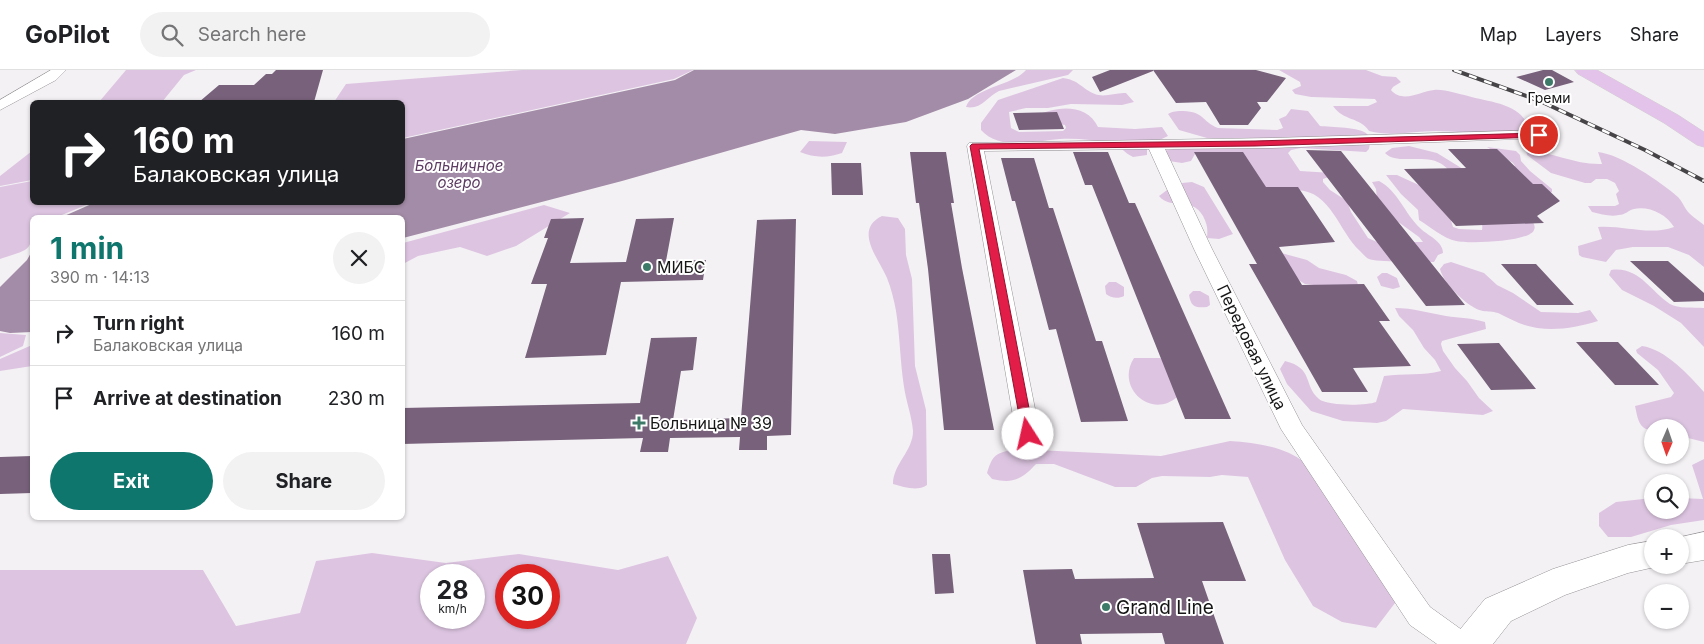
<!DOCTYPE html>
<meta charset="utf-8">
<style>
body{margin:0;font-family:Inter,sans-serif;background:#f2f2f2;color:#202124;height:100vh;display:flex;flex-direction:column;font-size:19px;white-space:nowrap}
*{box-sizing:border-box;margin:0}
p{font-size:16px;color:#757577}
.icon{flex:none;width:28px;height:28px;fill:none;stroke:currentColor;stroke-width:2;stroke-linecap:round;stroke-linejoin:round}
.map{position:relative;flex:1;overflow:hidden}
.sheet{position:absolute;left:30px;top:145px;width:375px;height:305px;display:flex;flex-direction:column;background:#fff;border-radius:8px;box-shadow:0 1px 4px #0004}
.sheet>*{flex:none}
.banner{position:absolute;left:30px;top:30px;width:375px;height:105px;border-radius:8px;box-shadow:0 1px 4px #0004;background:#202124;color:#fff;overflow:hidden}
.needle{width:32px;rotate:182deg}
.controls{position:absolute;left:1644px;top:349px;display:grid;gap:10px}
.controls a{display:grid;place-items:center;width:45px;height:45px;border-radius:50%;background:#fff;box-shadow:0 1px 4px #0004;font-size:25px}
.speed{position:absolute;left:420px;top:494px;display:flex;gap:10px;font-size:25px;font-weight:700;text-align:center}
.speed>*{display:grid;place-content:center;width:65px;height:65px;border-radius:50%;background:#fff;box-shadow:0 1px 4px #0004;line-height:1}
.speed small{font-size:12px;font-weight:400}
.speed .limit{border:8px solid #d22;background:#fff;color:#111}
.pin{position:absolute;display:grid;place-items:center;width:42px;height:42px;color:#fff;margin:-21px;border:2px solid #fff;border-radius:50%;box-shadow:0 1px 5px #0007}
.me{position:absolute;width:55px;margin:-28px;rotate:350deg;stroke-linejoin:round;filter:drop-shadow(0 0 4px #0008)}
.turn{display:flex;align-items:center;gap:18px;height:105px;padding:0 20px;font-size:22px}
.turn .icon{width:65px;height:65px;stroke-width:2.5}
.turn b{display:block;font-size:35px;line-height:42px}
.round{display:grid;place-items:center;flex:none;width:52px;height:52px;border-radius:26px;background:#f2f2f2}
.overview{display:flex;align-items:center;justify-content:space-between;height:85px;padding:0 20px}
h1{font-size:30px;font-weight:700;line-height:38px;color:#0f766e}
.action{display:flex;gap:10px;margin-top:auto;padding:10px 20px}
.action a{flex:1;height:58px;border-radius:30px;background:#0f766e;color:#fff;font-size:20px;font-weight:700;line-height:58px;text-align:center}
.action a+a{background:#f2f2f2;color:#202124}
ul{padding:0;list-style:none}
li{display:flex;align-items:center;gap:15px;height:65px;padding:0 20px;border-top:1px solid #e0e0e0}
li div{flex:1}
li b{display:block;font-size:19px}
li em{font-style:normal}
header{display:flex;align-items:center;gap:30px;box-sizing:border-box;height:70px;padding:0 25px;background:#fff;border-bottom:1px solid #e0e0e0}
header strong{font-size:24px}
nav{display:flex;gap:28px;margin-inline-start:auto;font-size:18px}
.search{width:350px;height:45px;background:#f2f2f2;display:flex;align-items:center;gap:12px;box-sizing:border-box;padding:0 18px;border-radius:28px;color:#757577;font-size:19px}
.map>svg:first-child{display:block}
</style>
<header>
<strong>GoPilot</strong>
<div class="search"><svg class="icon" aria-label="search" viewBox="0 0 24 24"><circle cx="10" cy="10" r="6"/><path d="M15 15l6 6"/></svg>Search here</div>
<nav><a>Map</a><a>Layers</a><a>Share</a></nav>
</header>
<div class="map">
<svg width="1704" height="574" viewBox="0 0 1704 574">
<rect width="100%" height="100%" fill="#f4f1f5"/>
<path fill="#ddc5e1" fill-rule="evenodd" d="M126 0H196L184 5 162 32H99Z
M522 0H693L674 9 403 68 402 32H334L346 14Z
M1026 0H1073L1068 5 999 21C987 27 981 40 966 37 972 18 1014 15 1026 0Z
M1279 0H1366L1382 6 1396 7 1401 12 1393 17 1391 20C1403 34 1421 21 1434 20 1445 19 1458 24 1468 26 1488 32 1520 33 1528 56 1522 60 1510 63 1502 63 1480 65 1458 61 1436 61 1413 61 1391 67 1369 61 1360 47 1343 51 1333 36H1368L1377 32 1375 29 1311 27 1295 24 1292 20 1301 16 1300 12Z
M1063 8C1079 10 1082 19 1095 24 1105 28 1116 22 1126 23L1134 32 1122 35 1071 34 1048 38H1026L1009 42 1011 58 1019 62 1063 61 1066 58 1065 55 1036 50 1034 47C1053 36 1087 32 1098 57L1135 59 1162 57 1168 66 1147 76V85L1133 87C1124 83 1120 75 1110 73 1094 70 1076 68 1060 69 1035 71 1000 81 981 60V53L998 30Z
M1291 39 1308 41 1320 56C1331 57 1361 57 1367 64 1371 68 1370 74 1369 79L1366 82 1301 78 1291 80 1288 83 1300 101 1333 103 1334 105 1323 109V112L1330 120 1347 131 1351 142 1368 168 1377 172H1423L1419 167 1390 146 1377 129 1376 119 1372 112 1379 111C1398 121 1405 144 1420 158 1428 166 1443 171 1443 183L1438 185 1434 192C1423 192 1375 192 1369 189 1366 188 1363 184 1360 181 1339 162 1331 121 1297 120L1305 149 1212 82 1195 84 1191 91 1182 93 1169 91 1164 81 1182 77 1274 68H1207L1179 60 1168 44C1173 41 1177 41 1183 41 1205 42 1201 51 1218 58L1277 60 1283 58 1279 49 1286 46Z
M809 71 847 72 842 83C828 88 814 88 800 82Z
M1409 76 1437 83 1463 99 1513 98 1515 96 1513 93 1487 77 1516 81 1520 85 1521 91 1530 101 1552 119V122L1549 123 1532 149C1533 153 1536 156 1534 160 1530 172 1468 174 1456 171 1444 169 1429 156 1419 150L1418 140 1401 124 1386 105H1397L1421 116 1448 141 1453 157 1459 159 1482 160C1484 148 1475 138 1469 129 1461 118 1454 103 1443 95 1426 82 1397 96 1385 83L1392 78Z
M1526 80C1552 82 1576 95 1602 94L1598 82C1620 84 1661 112 1678 127 1683 132 1684 138 1689 143 1693 147 1699 151 1704 155V197L1689 185 1668 177H1633L1616 180 1606 192 1582 187 1579 185 1578 176 1602 169 1598 157C1623 155 1650 166 1674 157 1666 144 1649 136 1634 139 1629 140 1625 145 1619 145 1610 147 1601 144 1592 142L1588 136H1615L1619 134 1616 124 1619 121 1615 113 1607 109H1596L1591 113H1585L1551 103 1527 85Z
M32 81V110L0 116V106Z
M32 111V132L91 133 57 147 32 148C32 183 32 178 0 189V117Z
M1192 112 1204 117 1233 164 1219 169 1207 168C1208 158 1207 154 1203 146 1191 125 1171 141 1159 126L1167 120 1181 121 1183 120 1182 113Z
M544 135 570 143 516 176 487 186 460 177 418 186 403 194V173Z
M882 146 898 148 905 159 906 185 912 209 915 296 926 340 927 415C917 422 904 417 893 414 893 394 913 381 913 361 912 347 906 331 904 317 900 292 900 266 896 241 894 230 891 218 887 208 879 189 853 160 882 146Z
M1274 181 1307 190 1319 198 1346 205 1357 211 1360 224 1322 216 1305 214 1287 203Z
M1451 192 1484 203 1497 215 1513 223 1541 242 1578 243 1590 240 1598 251C1578 257 1558 261 1537 258 1522 256 1511 249 1498 243 1492 241 1488 242 1483 241 1469 239 1443 213 1440 199L1444 194Z
M1611 200C1639 196 1650 221 1670 234 1678 239 1694 237 1704 238V277L1681 253 1654 236 1622 220 1609 205Z
M1382 203H1387L1397 208 1400 217 1393 219 1381 216 1377 207Z
M1109 212H1116L1124 217V226C1119 229 1110 228 1106 224L1105 216Z
M1193 221H1200L1209 226 1210 235 1207 237C1195 238 1191 237 1189 225Z
M1395 238C1413 238 1429 243 1446 246 1460 248 1472 248 1485 252L1486 259 1449 269 1442 271 1441 274 1443 281 1455 298 1467 311 1479 328 1493 341 1483 345 1403 339 1386 351 1377 353 1343 351 1311 341 1287 314 1280 299 1285 291C1314 298 1303 315 1319 329 1327 336 1366 336 1376 332L1384 306C1403 303 1423 306 1441 301L1435 290 1424 278 1413 260 1399 246Z
M0 263 26 265 23 276 0 287Z
M32 275V296L0 301V289Z
M1642 276C1665 279 1689 305 1704 322V372L1680 366V358H1652V361C1638 358 1638 349 1635 336L1671 327 1674 323 1658 300 1637 283 1636 280Z
M1134 288H1160L1169 291 1177 327C1151 350 1115 317 1134 288Z
M1230 371C1256 373 1285 376 1305 393L1403 529 1395 533 1376 558 1342 552 1313 536 1285 490 1248 407 1222 405 1210 407 1162 406 1152 408 1136 417H1115L1054 394H1036C1022 409 1014 414 992 409L987 403C993 384 995 384 1014 379L1161 386Z
M1704 389V450L1671 455 1631 467H1608L1599 456V443L1616 432 1652 428V440H1680V428L1703 429 1692 395Z
M372 483 446 493 519 484 618 500 668 486 697 548 686 574H0V500H203L236 556 300 543 316 491ZM431 505H474V548H431ZM506 505H549V548H506Z"/>
<path fill="#a38ca7" d="M694 0H1016L968 29 906 52 835 64 801 60 622 111 403 168 402 148 62 147 96 132H402L403 69 675 10Z
M32 181V262L10 263 0 261V217L27 190Z"/>
<path fill="#77617b" d="M276 0H323L314 32H199L219 15H254L266 4H272Z
M1110 0H1153V1L1100 22 1092 7Z
M1153 0H1256L1286 8 1267 32H1257L1261 38 1248 55H1220L1206 32 1176 33Z
M1543 0H1552L1574 12 1545 20 1516 7Z
M1057 42 1064 59 1019 60 1013 43Z
M1448 79H1497L1533 114H1542L1560 131 1537 146 1544 153 1456 156 1404 99 1466 98Z
M1306 80 1341 81 1465 235 1426 236Z
M910 82H946L954 133H951L962 198 994 360H944L928 199 919 133H916Z
M1073 82H1108L1129 133H1135L1231 349H1185L1092 115H1085Z
M1194 82H1243L1266 117H1298L1335 172 1279 177 1302 215 1364 214 1390 251H1379L1411 296 1353 298 1368 322H1322L1249 194H1257Z
M1001 88H1034L1049 138H1053L1096 271H1102L1128 351 1081 352 1056 259 1049 260 1015 131H1012Z
M831 93H861L863 125H832Z
M584 148 570 193 626 192 636 149 674 148 666 191 706 190 703 210 621 212 606 285 525 288 547 214H531L548 168H544L551 149Z
M796 149 791 365 767 366V380H739L740 367 670 368 668 382H640L643 368 402 374V338L640 333 651 268 697 267 693 300 681 301 673 350 741 348 757 150Z
M1630 191H1668L1704 223V231L1674 232Z
M1501 194H1536L1574 235H1537Z
M1576 272H1618L1659 315H1615Z
M1499 273 1536 319 1491 320 1457 274Z
M32 386V423L0 424V387Z
M1223 452 1246 511H1202L1224 574H1165L1162 563 1080 564 1082 574H1036L1023 500 1072 499 1075 509 1154 508 1137 453Z
M932 484H950L954 523 935 524Z"/>
<g fill="none" stroke-linecap="round" stroke-linejoin="round">
<g stroke="#959295" stroke-width="1">
<path id="minor" d="M51 0H66L56 10 0 40V30Z
M1539 60 1545 62 1547 65 1545 68 1272 78 1165 79 1212 179 1302 355 1430 537 1469 565 1473 574H1437L1410 555 1281 359 1194 179 1149 79 984 81 1040 364 1036 370 1028 372 1020 370 1016 364 967 76 969 73 1272 68Z"/>
</g>
<g stroke="#959295" stroke-width="1">
<path id="secondary" d="M1704 462V490L1680 494V468H1676Z
M1652 471V495H1664L1628 503 1565 525 1511 551 1493 574H1453L1458 562 1485 529 1553 499 1628 475Z"/>
</g>
<g stroke="#d1d0d1" stroke-width="1">
<path id="primary" d="M1575 0H1597L1678 45 1704 62V77L1697 75 1664 53 1578 4Z"/>
</g>
<use href="#minor" fill="#fff" fill-rule="evenodd"/>
<use href="#secondary" fill="#fff" fill-rule="evenodd"/>
<use href="#primary" fill="#e3c3e9" fill-rule="evenodd"/>
<g stroke="#464446" stroke-width="4">
<path id="rail" d="M1454 0 1540 31 1645 80 1704 111"/>
</g>
<use href="#rail" stroke="#fff" stroke-width="2.5" stroke-dasharray="8" stroke-linecap="butt"/>
</g>
<path fill="#e11d48" stroke="#92132f" d="M1539 63 1543 65 1542 67 1255 76 979 79 1034 364 1032 367H1023L970 76 972 74 1255 71Z"/>
<g fill="#3d7b68" stroke="#fff" stroke-width="2">
<circle cx="1549" cy="12" r="5"/>
<circle cx="647" cy="197" r="5"/>
<path d="M636.5 345.5h5v5h5v5h-5v5h-5v-5h-5v-5h5z"/>
<circle cx="1106" cy="537" r="5"/>
</g>
<g text-anchor="middle" stroke-width="4" stroke-linejoin="round" paint-order="stroke">
<g font-size="14" fill="#171617" stroke="#fff">
<text x="1549" y="33">Греми</text>
</g>
<g font-size="15" font-style="italic" fill="#5d3b63" stroke="#fff">
<text x="459" y="101">Больничное<tspan x="459" dy="17">озеро</tspan></text>
</g>
<g font-size="16" fill="#171617" stroke="#fff" text-anchor="start">
<text x="657" y="203">МИБС</text>
<text x="650" y="359">Больница № 39</text>
</g>
<g font-size="16" fill="#171617" stroke="#fff">
<text transform="translate(1252 277) rotate(64)" y="6">Передовая улица</text>
</g>
<g font-size="19" fill="#171617" stroke="#fff" text-anchor="start">
<text x="1116" y="544">Grand Line</text>
</g>
</g>
</svg>
<div class="controls">
<a><svg class="needle" viewBox="-14 -14 28 28"><path d="M0-13l5 13h-10z" fill="#e53935"/><path d="M0 13l5-13h-10z" fill="#757577"/></svg></a>
<a><svg class="icon" aria-label="search" viewBox="0 0 24 24"><circle cx="10" cy="10" r="6"/><path d="M15 15l6 6"/></svg></a>
<a>+</a>
<a>−</a>
</div>
<div class="speed"><div>28<small>km/h</small></div><div class="limit">30</div></div>
<div class="pin" style="left:1539px;top:65px;background:#d93025"><svg class="icon" aria-label="arrive" viewBox="0 0 24 24"><path d="M6 21V4h12l-3 4 3 4H6"/></svg></div>
<svg class="me" style="left:1028px;top:364px" viewBox="-20 -20 40 40"><circle r="19" fill="#fff"/><path d="M0-13L10 11 0 6-10 11z" fill="#e11d48"/></svg>
<div class="banner">
<div class="turn"><svg class="icon" aria-label="right" viewBox="0 0 24 24"><path d="M7 20v-9h11M14 6l5 5-5 5"/></svg><div><b>160 m</b>Балаковская улица</div></div>
</div>
<section class="sheet">
<div class="overview"><div><h1>1 min</h1><p>390 m · 14:13</p></div><a class="round"><svg class="icon" aria-label="close" viewBox="0 0 24 24"><path d="M6 6l12 12M18 6L6 18"/></svg></a></div>
<ul>
<li><svg class="icon" aria-label="right" viewBox="0 0 24 24"><path d="M7 20v-9h11M14 6l5 5-5 5"/></svg><div><b>Turn right</b><p>Балаковская улица</p></div><em>160 m</em></li>
<li><svg class="icon" aria-label="arrive" viewBox="0 0 24 24"><path d="M6 21V4h12l-3 4 3 4H6"/></svg><div><b>Arrive at destination</b></div><em>230 m</em></li>
</ul>
<div class="action"><a>Exit</a><a>Share</a></div>
</section>
</div>
